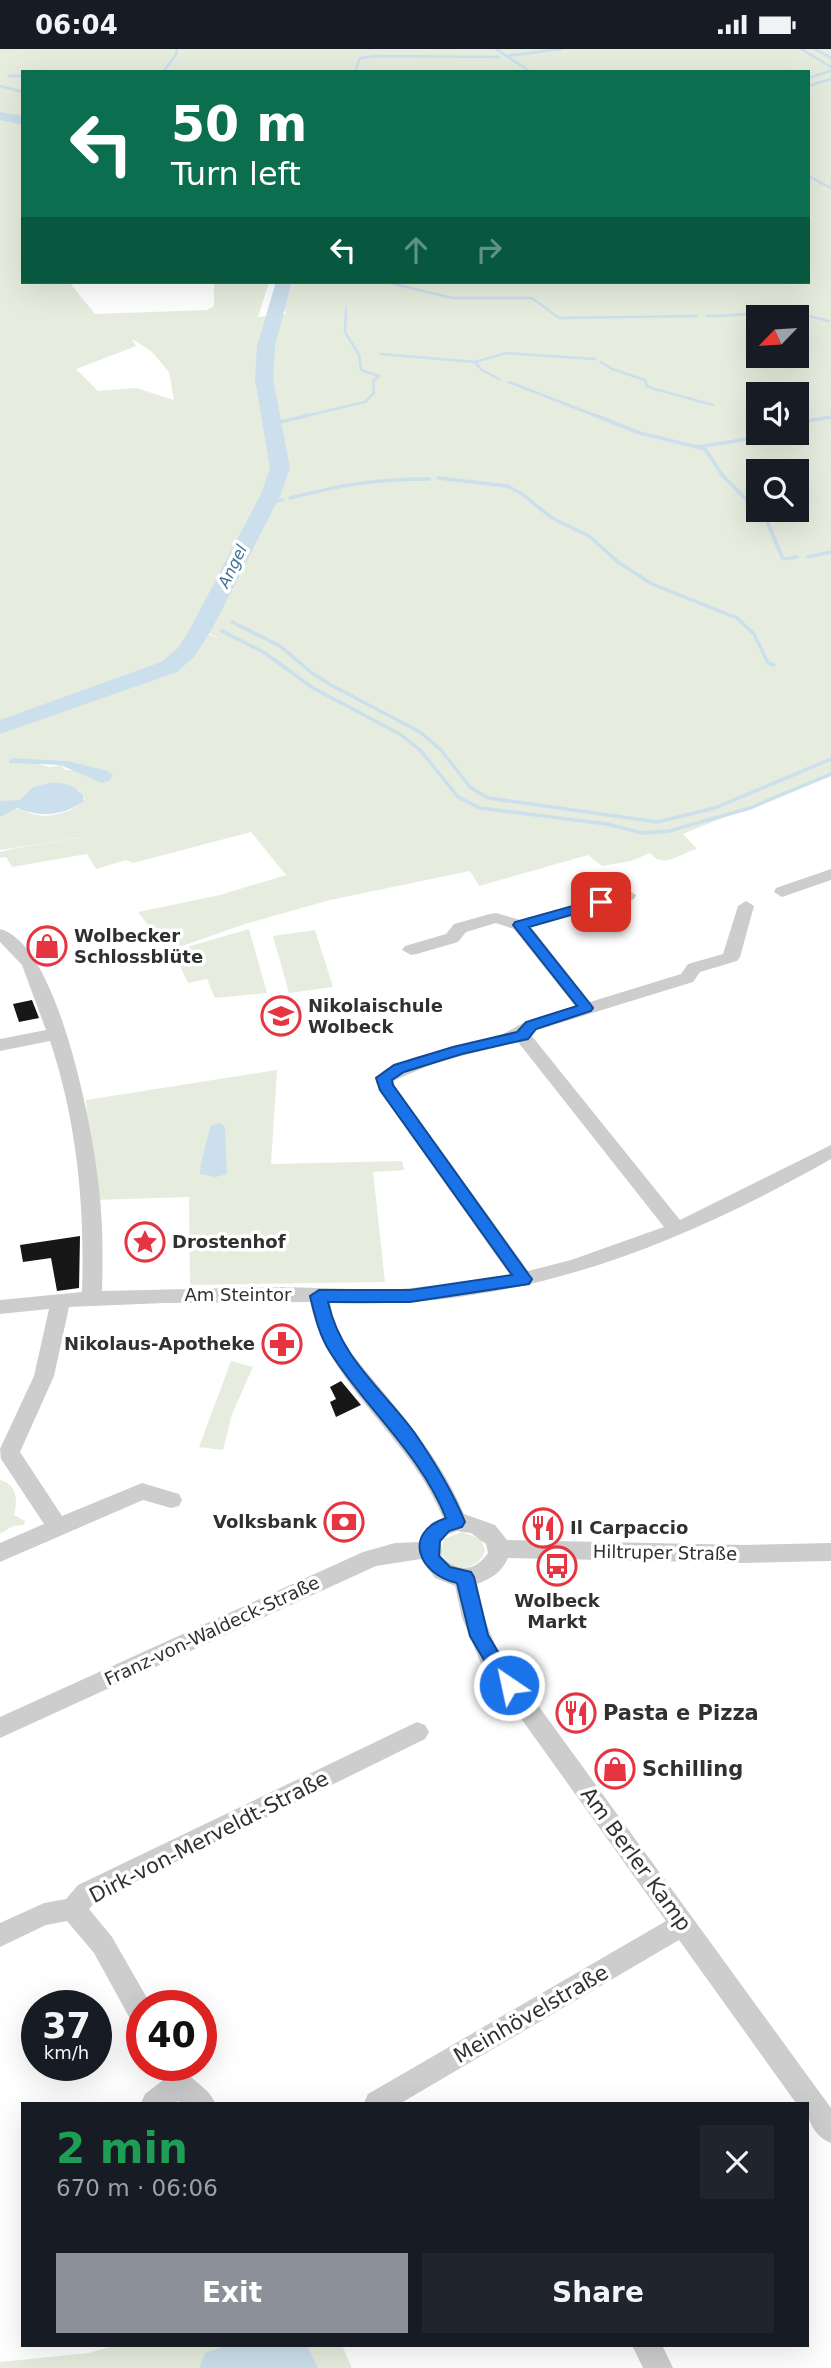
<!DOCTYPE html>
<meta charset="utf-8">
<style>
body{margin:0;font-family:"DejaVu Sans",sans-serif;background:#20242c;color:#f1f3f6;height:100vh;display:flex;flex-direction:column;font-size:26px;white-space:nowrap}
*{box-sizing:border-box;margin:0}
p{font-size:23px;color:#9ea1a6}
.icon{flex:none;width:38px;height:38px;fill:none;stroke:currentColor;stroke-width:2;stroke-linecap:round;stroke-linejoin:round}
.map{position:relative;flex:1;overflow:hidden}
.sheet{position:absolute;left:21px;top:2053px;width:788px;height:245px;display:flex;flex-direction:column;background:#171b24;border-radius:0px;box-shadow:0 7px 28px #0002}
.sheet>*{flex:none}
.top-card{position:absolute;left:21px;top:21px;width:789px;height:214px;border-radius:0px;box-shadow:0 7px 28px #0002;background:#0b6e4f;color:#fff;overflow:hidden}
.needle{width:46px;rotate:245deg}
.fabs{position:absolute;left:746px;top:256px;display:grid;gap:14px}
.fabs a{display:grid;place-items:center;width:63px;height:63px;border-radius:0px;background:#171b24;box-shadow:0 7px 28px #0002;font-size:35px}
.speed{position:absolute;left:21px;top:1941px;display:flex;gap:14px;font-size:35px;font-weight:700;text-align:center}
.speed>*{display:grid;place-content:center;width:91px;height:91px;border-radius:50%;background:#171b24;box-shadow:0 7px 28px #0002;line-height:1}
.speed small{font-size:18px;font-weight:400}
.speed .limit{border:10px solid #d22;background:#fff;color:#111}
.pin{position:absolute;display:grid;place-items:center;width:60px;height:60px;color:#fff;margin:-30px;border-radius:14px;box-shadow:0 4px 10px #0006}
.me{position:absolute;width:77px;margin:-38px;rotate:326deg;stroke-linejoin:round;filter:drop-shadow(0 0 5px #0008)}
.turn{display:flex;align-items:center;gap:24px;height:147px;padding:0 35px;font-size:32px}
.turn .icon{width:91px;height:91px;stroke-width:2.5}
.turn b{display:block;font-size:49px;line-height:60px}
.lanes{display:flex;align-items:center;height:66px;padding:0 35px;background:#0003;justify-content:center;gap:35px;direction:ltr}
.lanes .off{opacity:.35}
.round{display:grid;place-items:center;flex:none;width:74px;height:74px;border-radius:0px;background:#20242c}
.headline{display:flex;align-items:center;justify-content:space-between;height:119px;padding:0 35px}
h1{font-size:42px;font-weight:600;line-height:52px;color:#1e9e55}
.action{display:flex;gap:14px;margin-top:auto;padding:14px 35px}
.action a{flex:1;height:80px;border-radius:0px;background:#8c9099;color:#fff;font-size:28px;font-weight:600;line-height:80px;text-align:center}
.action a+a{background:#20242c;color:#f1f3f6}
.status{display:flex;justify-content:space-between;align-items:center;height:49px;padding:0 35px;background:#171b24;direction:ltr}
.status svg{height:19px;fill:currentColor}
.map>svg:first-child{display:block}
</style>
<div class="status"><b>06:04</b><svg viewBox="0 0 49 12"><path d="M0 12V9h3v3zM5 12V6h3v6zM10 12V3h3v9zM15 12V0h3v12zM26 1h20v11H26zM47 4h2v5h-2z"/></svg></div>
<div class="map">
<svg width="831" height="2319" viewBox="0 0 831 2319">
<rect width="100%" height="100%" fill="#fff"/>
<path fill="#e6edde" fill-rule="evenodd" d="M0 0H831V725L683 785 697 800C680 804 664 821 650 804L631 812 602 817 588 806 479 837 470 822 330 851 242 876 168 902 138 863 220 846 286 826 251 783 133 814 126 811 96 820 87 805 12 818 6 808 0 809V803C33 794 66 795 98 782L74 790 0 801V768C5 765 8 761 15 760 22 759 29 765 37 766 52 769 75 762 85 750L79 741 14 752H0V675L5 678 171 620 191 601 202 583 218 589 201 580 195 573 177 604 154 619 0 673ZM23 23H808V233H293L284 258 286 265 258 268 269 233H214V257L207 261 95 265 69 233H23ZM758 268H796V306H758ZM132 290 151 302 169 323 174 351 136 339 98 342 76 320 136 297ZM758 345H796V383H758ZM758 422H796V460H758ZM11 709 68 712 111 724 66 721 60 716 50 718Z
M249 880 267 944 215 949 207 930 188 934 173 902Z
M315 881 333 938 289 944 273 887Z
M277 1021 271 1115 402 1112 404 1121 373 1123 385 1233 190 1236 189 1148 94 1151 86 1051Z
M231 1312 253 1318 232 1365 223 1401 199 1398Z
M0 1431C17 1435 18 1451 14 1466L25 1472 24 1476 13 1477 0 1485Z
M462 1483 481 1490 485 1501C480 1523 448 1524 441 1502L444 1490Z
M117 2296H342L352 2319H0V2313L89 2304Z"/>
<path fill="#cbdfec" d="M14 709 68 712 108 722 113 726 109 732 102 734 60 716 9 714V711Z
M50 734C63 733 74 736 83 746L84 752C63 767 41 769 17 759L0 768V752L20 751 33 738Z
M220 1074 225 1078 227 1125 216 1128 200 1125C201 1108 207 1094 210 1077Z"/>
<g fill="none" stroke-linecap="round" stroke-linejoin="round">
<path stroke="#cbdfec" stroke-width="2.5" d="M496 0 531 23
M801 0 831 18
M815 0 831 9
M507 7 561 0
M163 23 176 6 177 0
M355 23 360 9 377 7 499 8
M9 27H23
M808 29 831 22
M0 37 23 43
M808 37 831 30
M808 127 831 139
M384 233 388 234
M394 235 452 249H532L559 269 697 267
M800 265 829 272
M707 267C733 267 758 263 785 264
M381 305 475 313 482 321 499 330
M475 313 506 304 595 310
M601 313 612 320 645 331 647 337 655 340 713 356
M509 333 599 368
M301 368 365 353 374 344 373 332 379 327 361 321 359 306 345 283 346 259"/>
<path stroke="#cbdfec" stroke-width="3.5" d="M594 366 640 384 705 400 723 427 766 470 783 510 797 508
M796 374 831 368
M272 375 309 366
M756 389 772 383
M698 398 748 390
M438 429 507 437 522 445 552 469 589 487 618 513 652 535 737 569 754 585 768 614 774 616
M290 449C342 436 375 430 429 430
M267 452 283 451
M808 508 831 503
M210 562 218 565
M232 573 280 597 312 624 331 636 420 683 440 700 471 739 488 749 657 773 715 759 831 710
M204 575 211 577
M222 582 265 604 313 639 400 685 421 702 458 748 480 759 607 775 643 784 669 782 750 759 831 725"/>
<path fill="#cbdfec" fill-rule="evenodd" d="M0 63 23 67V76L0 71Z
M276 233H292L275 297 273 330 290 419 281 445 212 580 194 608 177 623 0 685V671L161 613 178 599 190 580 261 445 270 419 255 330 257 297Z
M228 2296H307L318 2319H199L205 2304Z"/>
</g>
<path fill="#171717" d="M51 888 58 899 38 905 32 893Z
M32 951 39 969 19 973 13 955Z
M80 1187 79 1239 57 1242 51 1209 23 1213 20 1196Z
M341 1332 361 1356 336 1368 330 1353 336 1350 330 1338Z"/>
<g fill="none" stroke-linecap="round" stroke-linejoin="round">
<path fill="#cdcdcd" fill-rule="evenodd" d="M831 820V831L782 848 774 843 776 839Z
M628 841 636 846 634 850 531 878 590 953 681 925 688 915 723 905 738 857 746 852 754 857 740 908 737 912 700 923 693 933 537 981 531 986 680 1171 831 1096V1110C674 1199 514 1262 330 1254L335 1276 344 1295C386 1348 438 1402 464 1465L495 1476 507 1491 745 1496 831 1494V1512L745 1514 508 1509C501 1524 492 1529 477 1535L484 1569 497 1600 831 2059V2094C814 2087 807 2072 807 2054H796L679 1891 401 2054H364L368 2045 666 1872 480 1612 462 1569 455 1537 435 1529 421 1510 376 1517 0 1689V1668L363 1503 395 1494 419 1493 431 1474 443 1469C412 1390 327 1336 310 1253L165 1254 69 1258 54 1327 20 1403 62 1467 142 1434 179 1445 182 1451 179 1457 171 1459 143 1451 0 1513V1494L44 1475 1 1410 0 1400 34 1327 49 1260 0 1265V1251L82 1243C85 1158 77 1073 50 992L0 1002V990L46 981 22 916 0 893V880C59 895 94 1086 99 1140 103 1174 103 1208 102 1242L283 1238 390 1241 464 1234 510 1226 379 1041 375 1029 386 1020 415 1008 501 986 525 973 575 957 514 880 496 874 466 883 458 893 417 905 411 906 402 901 405 897 446 885 454 875 490 865 496 864 520 871ZM518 993 664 1178 571 1211 528 1222 394 1036 393 1032 437 1013ZM457 1482 471 1484 486 1495 488 1504C475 1523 458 1523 442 1508L441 1493 447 1486Z
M417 1673 425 1676 429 1683 425 1690 96 1852 89 1860 112 1888 151 1956H142V1978L133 1975 94 1904 67 1872 46 1876 0 1898V1874L44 1854 66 1850 78 1836Z
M154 2016H181C190 2032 209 2038 215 2054H181L178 2052 175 2054H141L145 2045 162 2032Z
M632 2296H662L673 2319H643Z"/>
</g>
<path fill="#1a73e8" stroke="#114b97" stroke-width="2" d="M601 849 608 853 606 856 529 878 591 956 593 959 591 962 536 980 528 990 462 1005 404 1023 392 1031 393 1036 529 1226 532 1230 529 1235 410 1253H328C340 1308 382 1340 414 1383 434 1412 452 1441 465 1473L462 1478 449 1482 440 1492 439 1507 450 1518 471 1523 474 1528 488 1586 518 1636 516 1642 509 1644 502 1642 470 1587 457 1534C418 1525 402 1484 446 1469 420 1404 366 1360 330 1303 319 1286 315 1267 310 1247L319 1241H410L512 1226 380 1041 376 1029 394 1016 453 998 517 983 526 973 577 957 513 876 515 873Z"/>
<defs>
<g id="shop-ring" transform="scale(2.0125)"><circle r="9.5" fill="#fff" stroke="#e53541" stroke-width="1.5"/><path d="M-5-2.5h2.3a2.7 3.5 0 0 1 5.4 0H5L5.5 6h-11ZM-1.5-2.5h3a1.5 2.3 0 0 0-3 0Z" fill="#e53541"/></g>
<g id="school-ring" transform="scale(2.0125)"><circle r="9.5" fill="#fff" stroke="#e53541" stroke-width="1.5"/><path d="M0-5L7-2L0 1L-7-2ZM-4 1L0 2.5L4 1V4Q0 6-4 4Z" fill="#e53541"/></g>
<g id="sight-ring" transform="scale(2.0125)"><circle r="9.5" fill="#fff" stroke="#e53541" stroke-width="1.5"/><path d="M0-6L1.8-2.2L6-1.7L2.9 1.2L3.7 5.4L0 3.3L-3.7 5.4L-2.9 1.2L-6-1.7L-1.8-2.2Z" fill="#e53541"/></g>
<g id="pharmacy-ring" transform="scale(2.0125)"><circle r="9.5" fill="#fff" stroke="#e53541" stroke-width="1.5"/><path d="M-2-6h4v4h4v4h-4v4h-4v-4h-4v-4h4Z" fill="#e53541"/></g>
<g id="bank-ring" transform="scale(2.0125)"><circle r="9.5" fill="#fff" stroke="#e53541" stroke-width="1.5"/><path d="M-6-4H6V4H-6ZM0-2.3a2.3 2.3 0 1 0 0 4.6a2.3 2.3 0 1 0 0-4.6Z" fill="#e53541"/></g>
<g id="restaurant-ring" transform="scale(2.0125)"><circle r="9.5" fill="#fff" stroke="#e53541" stroke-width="1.5"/><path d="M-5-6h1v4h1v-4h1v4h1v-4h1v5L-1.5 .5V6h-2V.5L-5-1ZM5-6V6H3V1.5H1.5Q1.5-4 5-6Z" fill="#e53541"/></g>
<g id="bus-ring" transform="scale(2.0125)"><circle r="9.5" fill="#fff" stroke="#e53541" stroke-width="1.5"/><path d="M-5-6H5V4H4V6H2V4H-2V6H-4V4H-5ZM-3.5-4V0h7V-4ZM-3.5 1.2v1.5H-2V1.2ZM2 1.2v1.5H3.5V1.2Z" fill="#e53541"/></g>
</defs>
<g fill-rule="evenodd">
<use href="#shop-ring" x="47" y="897"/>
<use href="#school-ring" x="281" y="967"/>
<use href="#sight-ring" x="145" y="1193"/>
<use href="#pharmacy-ring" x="282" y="1295"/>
<use href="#bank-ring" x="344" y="1473"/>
<use href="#restaurant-ring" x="543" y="1479"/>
<use href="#bus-ring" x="557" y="1517"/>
<use href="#restaurant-ring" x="576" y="1664"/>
<use href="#shop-ring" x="615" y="1720"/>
</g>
<g text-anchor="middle" stroke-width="7" stroke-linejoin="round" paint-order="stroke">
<g font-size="16" font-style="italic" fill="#3e7293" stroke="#fff">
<text transform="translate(232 517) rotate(-64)" y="6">Angel</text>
</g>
<g font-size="18" font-weight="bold" fill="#303030" stroke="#fff" text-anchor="start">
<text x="74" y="893">Wolbecker<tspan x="74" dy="21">Schlossblüte</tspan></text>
<text x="308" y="963">Nikolaischule<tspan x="308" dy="21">Wolbeck</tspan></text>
<text x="172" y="1199">Drostenhof</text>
<text x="255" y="1301" text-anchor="end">Nikolaus-Apotheke</text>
<text x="317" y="1479" text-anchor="end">Volksbank</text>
<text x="570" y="1485">Il Carpaccio</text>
<text x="557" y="1558" text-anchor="middle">Wolbeck<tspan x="557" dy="21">Markt</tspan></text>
</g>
<g font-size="18" fill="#303030" stroke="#fff">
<text x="238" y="1252">Am Steintor</text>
<text transform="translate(665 1504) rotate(1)" y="6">Hiltruper Straße</text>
<text transform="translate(212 1582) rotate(-25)" y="6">Franz-von-Waldeck-Straße</text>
</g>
<g font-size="21" font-weight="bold" fill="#303030" stroke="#fff" text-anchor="start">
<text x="603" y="1671">Pasta e Pizza</text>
<text x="642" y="1727">Schilling</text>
</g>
<g font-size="21" fill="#303030" stroke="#fff">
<text transform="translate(209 1788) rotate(-27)" y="7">Dirk-von-Merveldt-Straße</text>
<text transform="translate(636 1810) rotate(54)" y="7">Am Berler Kamp</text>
<text transform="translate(531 1965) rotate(-30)" y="7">Meinhövelstraße</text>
</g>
</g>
</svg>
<div class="fabs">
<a><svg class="needle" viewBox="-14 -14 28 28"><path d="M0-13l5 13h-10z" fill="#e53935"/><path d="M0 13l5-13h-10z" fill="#9ea1a6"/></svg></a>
<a><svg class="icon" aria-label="sound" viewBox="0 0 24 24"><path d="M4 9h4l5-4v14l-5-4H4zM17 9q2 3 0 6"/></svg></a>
<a><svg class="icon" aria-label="search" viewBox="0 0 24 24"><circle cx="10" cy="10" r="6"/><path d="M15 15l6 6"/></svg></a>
</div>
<div class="speed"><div>37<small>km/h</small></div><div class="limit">40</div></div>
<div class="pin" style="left:601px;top:853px;background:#d93025"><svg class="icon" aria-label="arrive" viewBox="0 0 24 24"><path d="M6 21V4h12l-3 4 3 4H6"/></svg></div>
<svg class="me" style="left:509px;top:1636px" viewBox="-20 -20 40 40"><circle r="17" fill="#1a73e8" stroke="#fff" stroke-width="3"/><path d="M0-11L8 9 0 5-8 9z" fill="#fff"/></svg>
<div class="top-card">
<div class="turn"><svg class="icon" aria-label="left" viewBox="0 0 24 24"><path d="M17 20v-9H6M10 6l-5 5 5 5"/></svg><div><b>50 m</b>Turn left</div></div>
<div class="lanes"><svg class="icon" aria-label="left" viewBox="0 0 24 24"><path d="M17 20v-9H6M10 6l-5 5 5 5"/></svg><svg class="icon off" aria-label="ahead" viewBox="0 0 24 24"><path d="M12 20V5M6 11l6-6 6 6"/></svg><svg class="icon off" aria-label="right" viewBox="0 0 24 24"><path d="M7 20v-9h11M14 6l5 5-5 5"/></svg></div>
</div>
<section class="sheet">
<div class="headline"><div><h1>2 min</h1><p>670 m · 06:06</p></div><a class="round"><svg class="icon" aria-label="close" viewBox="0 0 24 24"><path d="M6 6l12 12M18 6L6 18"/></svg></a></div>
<div class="action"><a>Exit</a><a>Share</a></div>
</section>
</div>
